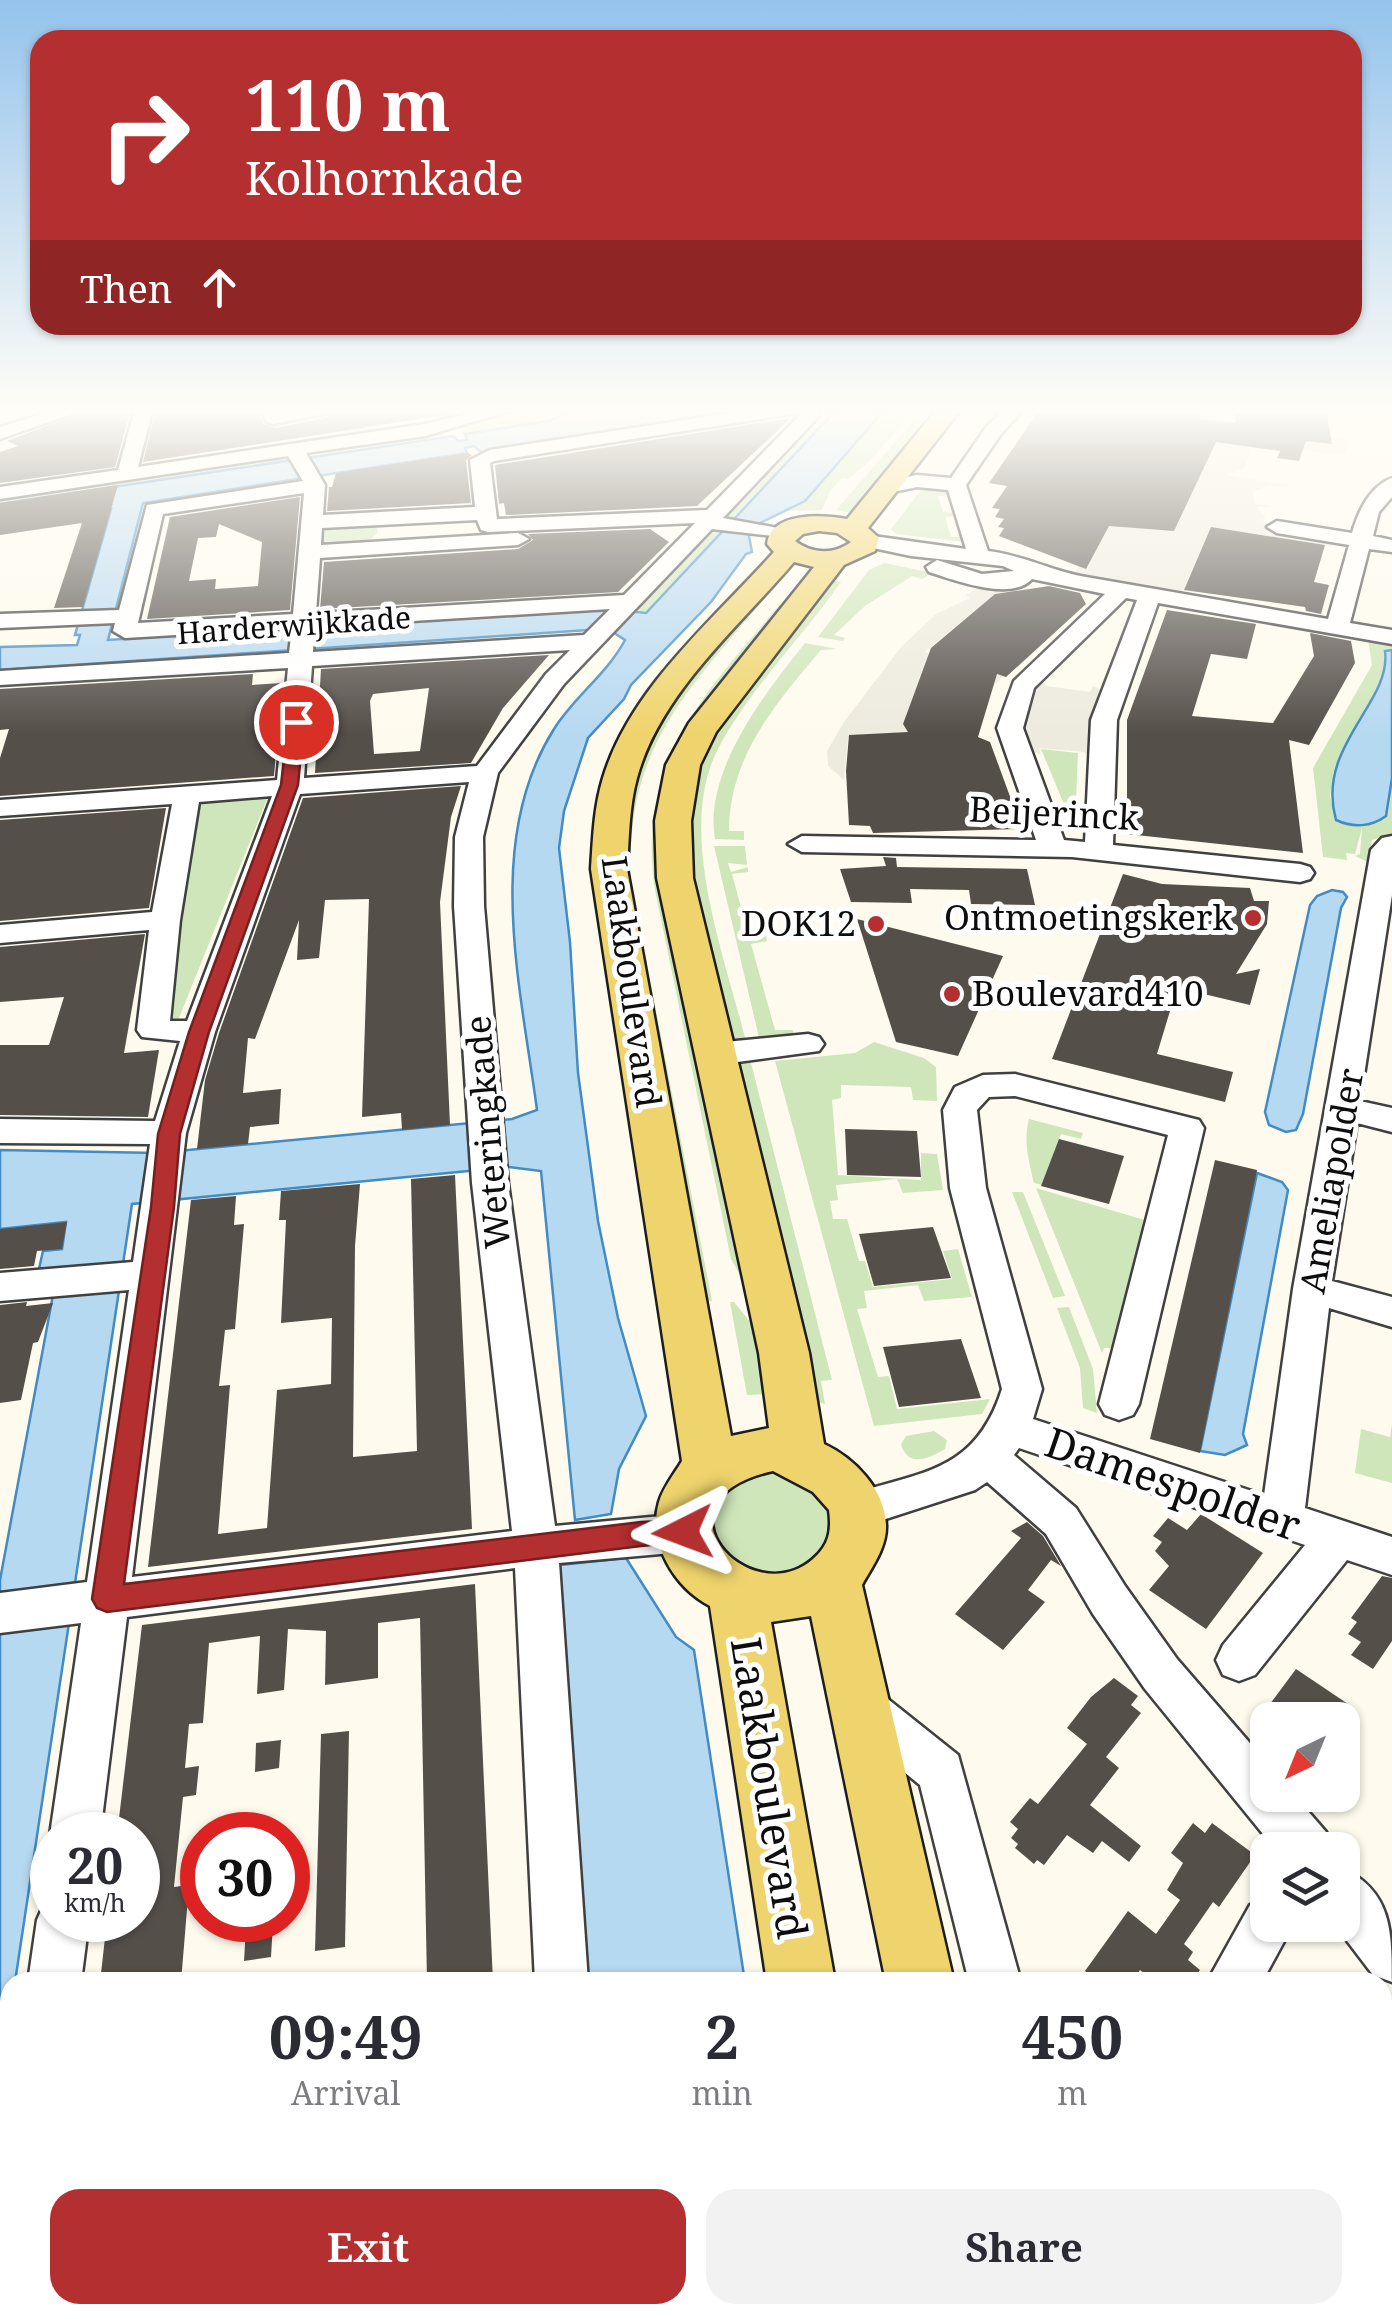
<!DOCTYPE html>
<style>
body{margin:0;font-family:"Noto Serif",serif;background:#f2f2f3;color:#2b2b33;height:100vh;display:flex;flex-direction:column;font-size:38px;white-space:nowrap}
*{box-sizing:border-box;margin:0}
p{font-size:32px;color:#7c7c81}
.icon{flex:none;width:55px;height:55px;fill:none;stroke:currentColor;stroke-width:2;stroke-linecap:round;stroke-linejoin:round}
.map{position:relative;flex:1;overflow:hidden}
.side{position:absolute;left:0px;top:1972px;width:1392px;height:352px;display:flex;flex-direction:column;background:#fff;border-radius:30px 30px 0 0;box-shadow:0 2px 8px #0004}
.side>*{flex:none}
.banner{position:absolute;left:30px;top:30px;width:1332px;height:305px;border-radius:30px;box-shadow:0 2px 8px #0004;background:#b42f30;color:#fff;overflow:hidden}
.needle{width:65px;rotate:223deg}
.buttons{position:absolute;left:1250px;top:1702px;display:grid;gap:20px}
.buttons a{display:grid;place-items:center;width:110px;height:110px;border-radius:20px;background:#fff;box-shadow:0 2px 8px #0004;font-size:50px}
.speed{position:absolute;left:30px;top:1812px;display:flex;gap:20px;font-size:50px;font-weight:700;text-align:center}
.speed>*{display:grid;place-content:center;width:130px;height:130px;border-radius:50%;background:#fff;box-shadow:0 2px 8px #0004;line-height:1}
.speed small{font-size:25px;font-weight:400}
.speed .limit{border:15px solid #d22;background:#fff;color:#111}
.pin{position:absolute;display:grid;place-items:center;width:85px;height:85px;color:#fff;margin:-42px;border:5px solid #fff;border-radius:50%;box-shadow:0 2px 10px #0007}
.me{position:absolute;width:110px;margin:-55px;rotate:267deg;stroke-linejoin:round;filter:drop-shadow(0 0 8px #0008)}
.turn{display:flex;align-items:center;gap:35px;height:210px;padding:0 50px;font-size:45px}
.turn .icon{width:130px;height:130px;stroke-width:2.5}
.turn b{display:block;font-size:70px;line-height:85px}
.then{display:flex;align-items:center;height:95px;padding:0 50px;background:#0003;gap:20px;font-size:38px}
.eta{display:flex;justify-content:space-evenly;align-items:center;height:170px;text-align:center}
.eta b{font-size:60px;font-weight:700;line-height:70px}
.primary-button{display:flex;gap:20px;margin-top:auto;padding:20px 50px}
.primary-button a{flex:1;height:115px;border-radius:30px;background:#b42f30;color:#fff;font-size:40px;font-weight:700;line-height:115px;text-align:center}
.primary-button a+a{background:#f2f2f3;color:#2b2b33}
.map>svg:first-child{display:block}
</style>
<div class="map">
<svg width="1392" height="2324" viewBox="0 0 1392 2324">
<rect width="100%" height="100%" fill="#fefbee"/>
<path fill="#cfe6ba" d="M531 409H573L547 422 463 434 459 428Z
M822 409H837L730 521 719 516Z
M885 409H915L870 461 848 479 842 478 830 491 822 510 788 511 805 501Z
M924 409H944L857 514 836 510Z
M292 456 295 459 0 504V499Z
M925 485 948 492 949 495 938 496 943 512 955 513 956 516 945 517 951 537H962L964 542 896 534 891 529Z
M374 522 378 532 367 543 321 547 320 528Z
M705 529H725L646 613H631Z
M885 563 932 573 922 579 912 576 865 606 834 635 845 638 843 641 818 637 869 570Z
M826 575H841L836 581 841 582C802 638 750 688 718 749 675 832 726 958 746 1042L723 1035 677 846 697 748Z
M759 596 760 604C682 697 625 751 631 881L712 1301 705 1300 617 818 658 714Z
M792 599 671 793 757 1305 731 1259 655 890C636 761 703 696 780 604Z
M1368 640 1392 644V650L1385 652 1383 675 1334 770 1330 796 1336 820 1366 825 1386 816 1392 778V833L1372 840 1368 862 1355 856 1360 854 1362 828 1355 854 1346 853 1347 860 1323 857 1313 768 1372 665Z
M805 643 837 649 821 650C776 703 729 757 729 831H744V840L715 839C703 772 765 693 805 643Z
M1041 749 1078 753 1075 822 1071 821Z
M268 797 179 1018 177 1022 165 1023 197 801Z
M714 846H745L747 865 728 863 731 872 748 867V872L732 874 749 937 766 936 767 941 751 944 775 1030H793V1035L760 1042Z
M874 1042 924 1058 936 1067 937 1101 913 1100 911 1087 841 1085V1098L832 1100 838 1175 921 1180V1153L937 1154 943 1190 903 1193 897 1179 836 1185 838 1200 830 1201 833 1219H847L859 1261H865L873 1287 952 1279 943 1251 958 1249 972 1297 924 1301 918 1285 864 1291 867 1308 857 1309 878 1377 889 1376 897 1409 990 1399 982 1414 874 1426 775 1061 855 1053Z
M750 1059 832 1380 821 1381 825 1404 801 1397 736 1066Z
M1029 1119 1083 1133 1081 1139 1061 1134 1042 1185 1034 1183C1029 1163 1023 1140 1029 1119Z
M1036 1188 1148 1221 1114 1348H1104L1102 1353Z
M1012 1192H1023L1065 1296 1053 1298Z
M730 1302H734L764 1339 768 1394 747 1395Z
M1069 1307 1093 1369 1097 1413 1083 1408 1080 1368 1057 1308Z
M1392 1424V1483L1355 1473 1361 1429 1390 1437Z
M934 1431 947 1440 945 1449C930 1458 908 1469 901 1444L906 1436Z
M770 1464 831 1497 838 1538 809 1573 759 1581 704 1537 709 1495Z"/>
<path fill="#edeade" d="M1198 409H1216L1221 414V409H1237L1235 434 1330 444 1332 437 1351 440 1343 455 1245 444 1251 452 1244 468 1227 475 1292 486H1268L1253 492 1255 504 1272 506 1257 507 1265 517 1263 522 1334 539 1332 546 1211 527 1183 591 1075 573 1102 525 1172 531 1215 443 1201 426Z
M1039 585 995 594 925 652 1004 676 993 686 920 677 906 716 981 726 977 740 926 731 853 735 848 738 844 780 828 766 827 751 844 722 901 647 936 614 970 598 965 595 977 589Z
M1037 678 1047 686 1090 692 1093 686 1108 693 1098 761 1084 752 1039 748 1041 755 1020 746 1015 728Z"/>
<path fill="#b6d9f2" stroke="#428bc4" stroke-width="2.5" d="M573 409H760L481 452 474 446 465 448 467 453 143 503 108 640 608 609 646 613 837 409H885L805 501 760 523 749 536 752 552 746 554 711 602 631 685 624 699 588 738 564 811 559 848 570 942 578 1073 598 1221 618 1318 646 1416 619 1469 611 1514 575 1520 541 1171 509 1167 132 1204 15 1982H10V2014L0 2080V1580L58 1268 39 1269 43 1251 62 1249 66 1222 0 1229V1150L157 1153 512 1119 537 1110C521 988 483 841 554 729 574 697 607 674 625 640L611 631 588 630 0 670V647L77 645 80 635H75L111 509 0 504 453 436 458 441 467 440 465 434 549 421Z
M1392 650V778L1386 816C1371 827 1353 828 1336 820 1315 746 1392 703 1385 651Z
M1332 890 1343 892 1347 897 1341 908 1303 1114 1296 1130 1286 1132 1269 1125 1265 1112 1310 905 1317 896Z
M1257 1173 1282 1182 1288 1190 1243 1434 1247 1445 1225 1455 1200 1451Z
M626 1558 676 1637 694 1650 745 1982H584L550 1566Z
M611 2315H795L797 2324H612Z"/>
<path fill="#554f4a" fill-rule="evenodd" d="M90 409H131L115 467 0 483V452L18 446 7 441Z
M182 409 181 412 256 409 264 424 275 428 329 417 335 409H451V414L143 462 156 410Z
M1040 409H1197L1200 419 1235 423 1237 409H1326L1332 444 1306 441 1299 461 1277 458 1280 451 1216 442 1174 531 1109 526 1086 569 999 536 1004 528 998 527 1004 519 995 517 1000 509 992 508 1007 486 989 483Z
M791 418 697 506 506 515 504 503 499 504 495 465Z
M467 453 472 455 466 460 471 503 327 511 329 487H332L336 473Z
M118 485 83 607 54 608 82 523 0 535V503Z
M300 497 290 610 147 619 170 517ZM219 524 262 542 258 586 215 589 216 579 189 581 198 538 216 537Z
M1211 527 1325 545 1314 582 1329 585 1321 614 1306 611 1305 607 1184 590Z
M650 529 669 542 618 592 320 609 324 562 518 549 533 540 528 534Z
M1049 586 1080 593 1086 604 1006 677 997 674 978 737 990 742 1022 829 873 833 870 826 849 825 846 771 849 735 908 732 903 724 931 648 995 594Z
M1167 610 1256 624 1247 659 1211 654 1192 716 1273 723 1314 656 1310 633 1351 641 1355 663 1309 745 1289 740 1303 853 1127 834V720Z
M549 655 503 708 471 763 315 773 321 669ZM429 688 420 751 374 754 370 701 373 694Z
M253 674 252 685 282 683 274 776 0 796V758L9 729 0 730V689Z
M461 786 451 817 440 902 450 1125 402 1130 401 1113 362 1117 369 899 325 900 319 958 297 960 299 920 255 1039 248 1038 243 1093 281 1089 279 1124 250 1127 248 1144 197 1149 205 1080 219 1033 303 798Z
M166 808 149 908 0 921V820Z
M883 857 896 858 897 867 1027 869 1035 905 971 904 969 890 910 889 912 903 851 902 840 869 886 866Z
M1123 874 1162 884 1250 888 1254 901H1269L1267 924 1236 974 1260 969 1250 1005 1170 986V1011L1157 1054 1233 1072 1225 1102 1052 1059Z
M857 919 1003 956 958 1056 896 1042Z
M145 934 124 1053 159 1050 148 1117 0 1115V1045H49L64 997 0 1002V947Z
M845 1129 917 1131 921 1177 847 1175Z
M1059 1139 1124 1156 1109 1204 1041 1186Z
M1215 1160 1257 1170 1200 1453 1150 1439Z
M455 1175 472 1529 148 1567 191 1200 236 1196 234 1225 244 1224 235 1329 225 1330 219 1386 230 1385 218 1534 267 1528 277 1390 331 1384 332 1318 281 1323 286 1220H279L281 1191 360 1184 355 1246 353 1457 417 1451 411 1179Z
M67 1222 62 1249 37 1251 34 1266 0 1269V1229Z
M933 1227 951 1278 874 1286 859 1234Z
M27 1302 26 1306 53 1303 38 1342 33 1343 21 1400 0 1403V1305Z
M961 1339 981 1398 899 1407 883 1347Z
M1201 1514 1263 1553 1206 1629 1149 1590 1169 1566 1155 1551 1162 1542 1153 1536 1168 1518 1187 1530Z
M1027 1522 1043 1536 1061 1566 1051 1560 1028 1590 1045 1602 1003 1650 955 1614 1021 1538 1011 1531Z
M1382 1576 1392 1578V1641L1373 1669 1351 1655 1361 1642 1348 1634 1357 1622 1351 1618Z
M475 1584 493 1982H427L420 1618 378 1623V1678L325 1685 326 1631 288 1629 284 1690 257 1694 260 1636 209 1643 203 1723 189 1724 185 1768 199 1766 196 1795 183 1797 174 1887 189 1885 181 1982H100L107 1920H138V1835H117L142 1625Z
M1296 1669 1351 1706 1341 1720H1258Z
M1114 1678 1138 1696 1131 1705 1141 1713 1106 1757 1119 1768 1090 1805 1141 1846 1129 1862 1102 1841 1093 1853 1067 1835 1044 1865 1037 1860 1034 1864 1015 1848 1018 1844 1011 1838 1018 1829 1010 1822 1030 1798 1038 1804 1087 1744 1067 1728 1091 1697Z
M349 1731 345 1947 315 1951 321 1734Z
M281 1740 279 1768 255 1772 256 1743Z
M1193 1823 1205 1833 1212 1823 1255 1855 1219 1907 1213 1902 1184 1944 1193 1952 1188 1960 1200 1970 1191 1982H1155L1140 1970 1131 1982H1098L1085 1971 1128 1911 1156 1934 1180 1900 1167 1890 1183 1863 1171 1853Z
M273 1923 271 1957 244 1961 246 1927Z"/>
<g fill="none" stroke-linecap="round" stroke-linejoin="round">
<g stroke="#404040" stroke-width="5">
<path id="minor" d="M58 409H86L0 439V427Z
M135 409H153L138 467 425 424 486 409H517L425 436 306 453 325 485 323 515 475 507 470 460 490 450 756 409H815L820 415 723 518 789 530 793 534 789 538 712 529 564 684 498 773 483 837 484 906 508 1183 555 1526 683 1514 698 1520 705 1533 698 1546 683 1552 559 1563 588 1982H535L515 1568 127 1617 100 1835H52V1841L50 1835 81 1623 0 1633V1593L87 1582 129 1290 0 1301V1273L133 1262 150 1144 0 1143V1119L155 1121 180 1041 142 1037 137 1030 149 930 0 943V925L152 912 172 804 0 816V800L277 780 288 668 0 685V671L289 653 292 628 125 638 113 631 115 623 0 628V614L119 610 147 505 303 481 288 456 0 499V487L118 470ZM798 413 800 415 707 510 497 519 490 463 494 461ZM304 493 293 614 138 623 163 514ZM477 520 481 530 488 532 695 523 624 595 316 613 320 558 518 545 529 539 518 533 321 545 322 528ZM610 609 584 635 313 652 315 627ZM570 650 546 674 477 766 304 778 312 666ZM469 782 455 837 454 906 472 1183 512 1531 132 1577 186 1133 215 1032 300 794ZM272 796 187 1021H170L180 920 199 802Z
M260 409H331L328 413 274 424 267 422Z
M1005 409H1024L1001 434 966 485 988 551C1022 555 1052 571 1086 577L1328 619 1349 545 1277 533 1267 527 1277 521 1352 533C1358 512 1370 486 1392 478V497L1379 512 1373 536 1392 540V552L1369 549 1350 623 1392 630V644L1158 603 1117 720 1113 845 1300 864 1310 867 1314 873 1310 879 1300 882 1072 857 802 852 788 844 802 836 1036 840 997 728 1014 681 1105 594 1032 579C1012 602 954 580 929 572L926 567 937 560 982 574 1014 571 1003 566 911 556 859 545 855 541 866 535 966 549 948 490 917 487 883 494 873 488 876 484 917 475 951 478 987 426ZM1126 598 1137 600 1091 720 1085 842 1064 840 1023 728 1034 688Z
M1392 836V895L1360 1101 1392 1108V1132L1357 1123 1332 1281 1392 1297V1327L1329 1308 1305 1508 1392 1537V1575L1347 1560 1255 1675 1239 1681 1223 1675 1216 1660 1223 1645 1305 1545 1019 1448 1014 1455 1076 1508 1125 1586 1177 1659 1268 1764V1795H1294L1326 1832 1333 1850H1276L1145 1689 1093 1614 1046 1534 987 1482 975 1490 855 1529 840 1524 834 1511 840 1498C916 1471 974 1477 1002 1389L950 1188 943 1110 955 1087 983 1075 1015 1074 1199 1120 1204 1128 1139 1404 1133 1415 1119 1420 1105 1415 1099 1404 1168 1135 1015 1096 989 1097 977 1110 986 1188 1042 1389 1033 1419 1264 1495 1293 1289 1371 850 1382 838Z
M808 1034 819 1037 824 1044 819 1051 715 1065 703 1061 699 1054 703 1047 715 1043Z
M862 1686 879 1692 958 1755 1021 1982H969L920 1785 845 1724 838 1708 845 1692Z
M1342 1868C1392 1891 1392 1932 1392 1982L1373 1975 1335 1925H1342Z
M1268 1897V1925H1293L1262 1982H1207L1250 1905Z
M52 1898V1920H89L81 1982H28L37 1920 45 1902Z
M10 2275V2315H39L37 2324H0V2279Z
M554 2315H614L615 2324H555Z
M1087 2315H1149L1146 2324H1084Z"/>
</g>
<g stroke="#1e1e1e" stroke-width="5">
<path id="major" d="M937 409H961L868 528 879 538 875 551 844 565 716 732 700 765 691 821 693 878 809 1353 824 1444C854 1458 885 1489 886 1525 887 1547 872 1567 862 1585L954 1982H886L811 1616 771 1622 835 1982H767L710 1606C675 1588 647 1543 659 1502 663 1488 674 1474 682 1461L591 869C593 838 594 807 603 778 630 688 714 619 774 552L767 544C771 511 823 515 847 519ZM819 531 837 533 851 542C833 555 813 554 795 541L803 534ZM794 562 814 567 689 723 666 765 655 821 657 878 759 1353 769 1428 731 1436 627 869C629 839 629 807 637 778 660 693 739 627 794 562ZM773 1471 813 1492 829 1510C832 1531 829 1545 813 1559 750 1614 644 1500 773 1471Z
M818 2315H896L897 2324H819Z
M954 2315H1032L1034 2324H956Z"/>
</g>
<use href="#minor" fill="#fff" fill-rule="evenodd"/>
<use href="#major" fill="#efd46d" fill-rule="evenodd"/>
</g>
<linearGradient id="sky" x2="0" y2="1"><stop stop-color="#94c3ec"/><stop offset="0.56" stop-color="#fffdf7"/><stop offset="1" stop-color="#fffdf7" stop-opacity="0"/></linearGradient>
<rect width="1392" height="734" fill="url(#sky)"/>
<path fill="#b42f30" stroke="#751f1f" stroke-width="2.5" d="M296 717 304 722 298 785 209 1032 180 1134 174 1207 124 1584 641 1522 683 1520 693 1524 697 1532 693 1541 641 1546 107 1612 97 1608 92 1599 151 1207 158 1134 189 1032 281 785 288 722Z"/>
<g fill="#b42f30" stroke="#fff" stroke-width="4">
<circle cx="1253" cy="918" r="10"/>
<circle cx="876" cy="924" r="10"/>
<circle cx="952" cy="994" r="10"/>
</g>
<g text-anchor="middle" stroke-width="10" stroke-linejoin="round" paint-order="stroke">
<g font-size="30" fill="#0d0d0d" stroke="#fff">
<text transform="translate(294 626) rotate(-4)" y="10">Harderwijkkade</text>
</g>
<g font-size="35" fill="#0d0d0d" stroke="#fff">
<text transform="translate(1054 814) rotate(3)" y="12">Beijerinck</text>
<text transform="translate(631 982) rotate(82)" y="12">Laakboulevard</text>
<text transform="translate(488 1132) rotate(-95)" y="12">Weteringkade</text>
<text transform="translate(1332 1181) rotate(-80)" y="12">Ameliapolder</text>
</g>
<g font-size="35" fill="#0d0d0d" stroke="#fff" text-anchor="end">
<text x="1233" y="930">Ontmoetingskerk</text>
<text x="856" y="936">DOK12</text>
<text x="972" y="1006" text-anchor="start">Boulevard410</text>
</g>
<g font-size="42" fill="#0d0d0d" stroke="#fff">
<text transform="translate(1173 1484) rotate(19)" y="15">Damespolder</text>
<text transform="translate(769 1788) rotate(81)" y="15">Laakboulevard</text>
</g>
</g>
</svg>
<div class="buttons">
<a><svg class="needle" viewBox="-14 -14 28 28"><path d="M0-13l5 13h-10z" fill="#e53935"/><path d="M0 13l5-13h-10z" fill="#7c7c81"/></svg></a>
<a><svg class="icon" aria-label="layers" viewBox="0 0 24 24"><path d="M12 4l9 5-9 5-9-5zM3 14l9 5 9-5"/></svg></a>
</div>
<div class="speed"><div>20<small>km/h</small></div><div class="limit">30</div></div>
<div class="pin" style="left:296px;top:722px;background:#d93025"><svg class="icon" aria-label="arrive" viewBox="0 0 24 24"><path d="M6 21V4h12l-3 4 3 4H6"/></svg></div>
<svg class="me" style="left:683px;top:1532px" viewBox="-20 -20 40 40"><path d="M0-17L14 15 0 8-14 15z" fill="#b42f30" stroke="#fff" stroke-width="4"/></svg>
<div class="banner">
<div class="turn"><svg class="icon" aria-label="right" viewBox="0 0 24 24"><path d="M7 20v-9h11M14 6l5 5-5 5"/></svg><div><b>110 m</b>Kolhornkade</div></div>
<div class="then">Then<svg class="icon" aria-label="ahead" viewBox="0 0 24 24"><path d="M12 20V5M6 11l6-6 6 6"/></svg></div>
</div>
<section class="side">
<div class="eta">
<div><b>09:49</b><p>Arrival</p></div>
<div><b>2</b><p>min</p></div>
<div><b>450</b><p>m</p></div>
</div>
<div class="primary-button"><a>Exit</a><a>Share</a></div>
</section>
</div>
